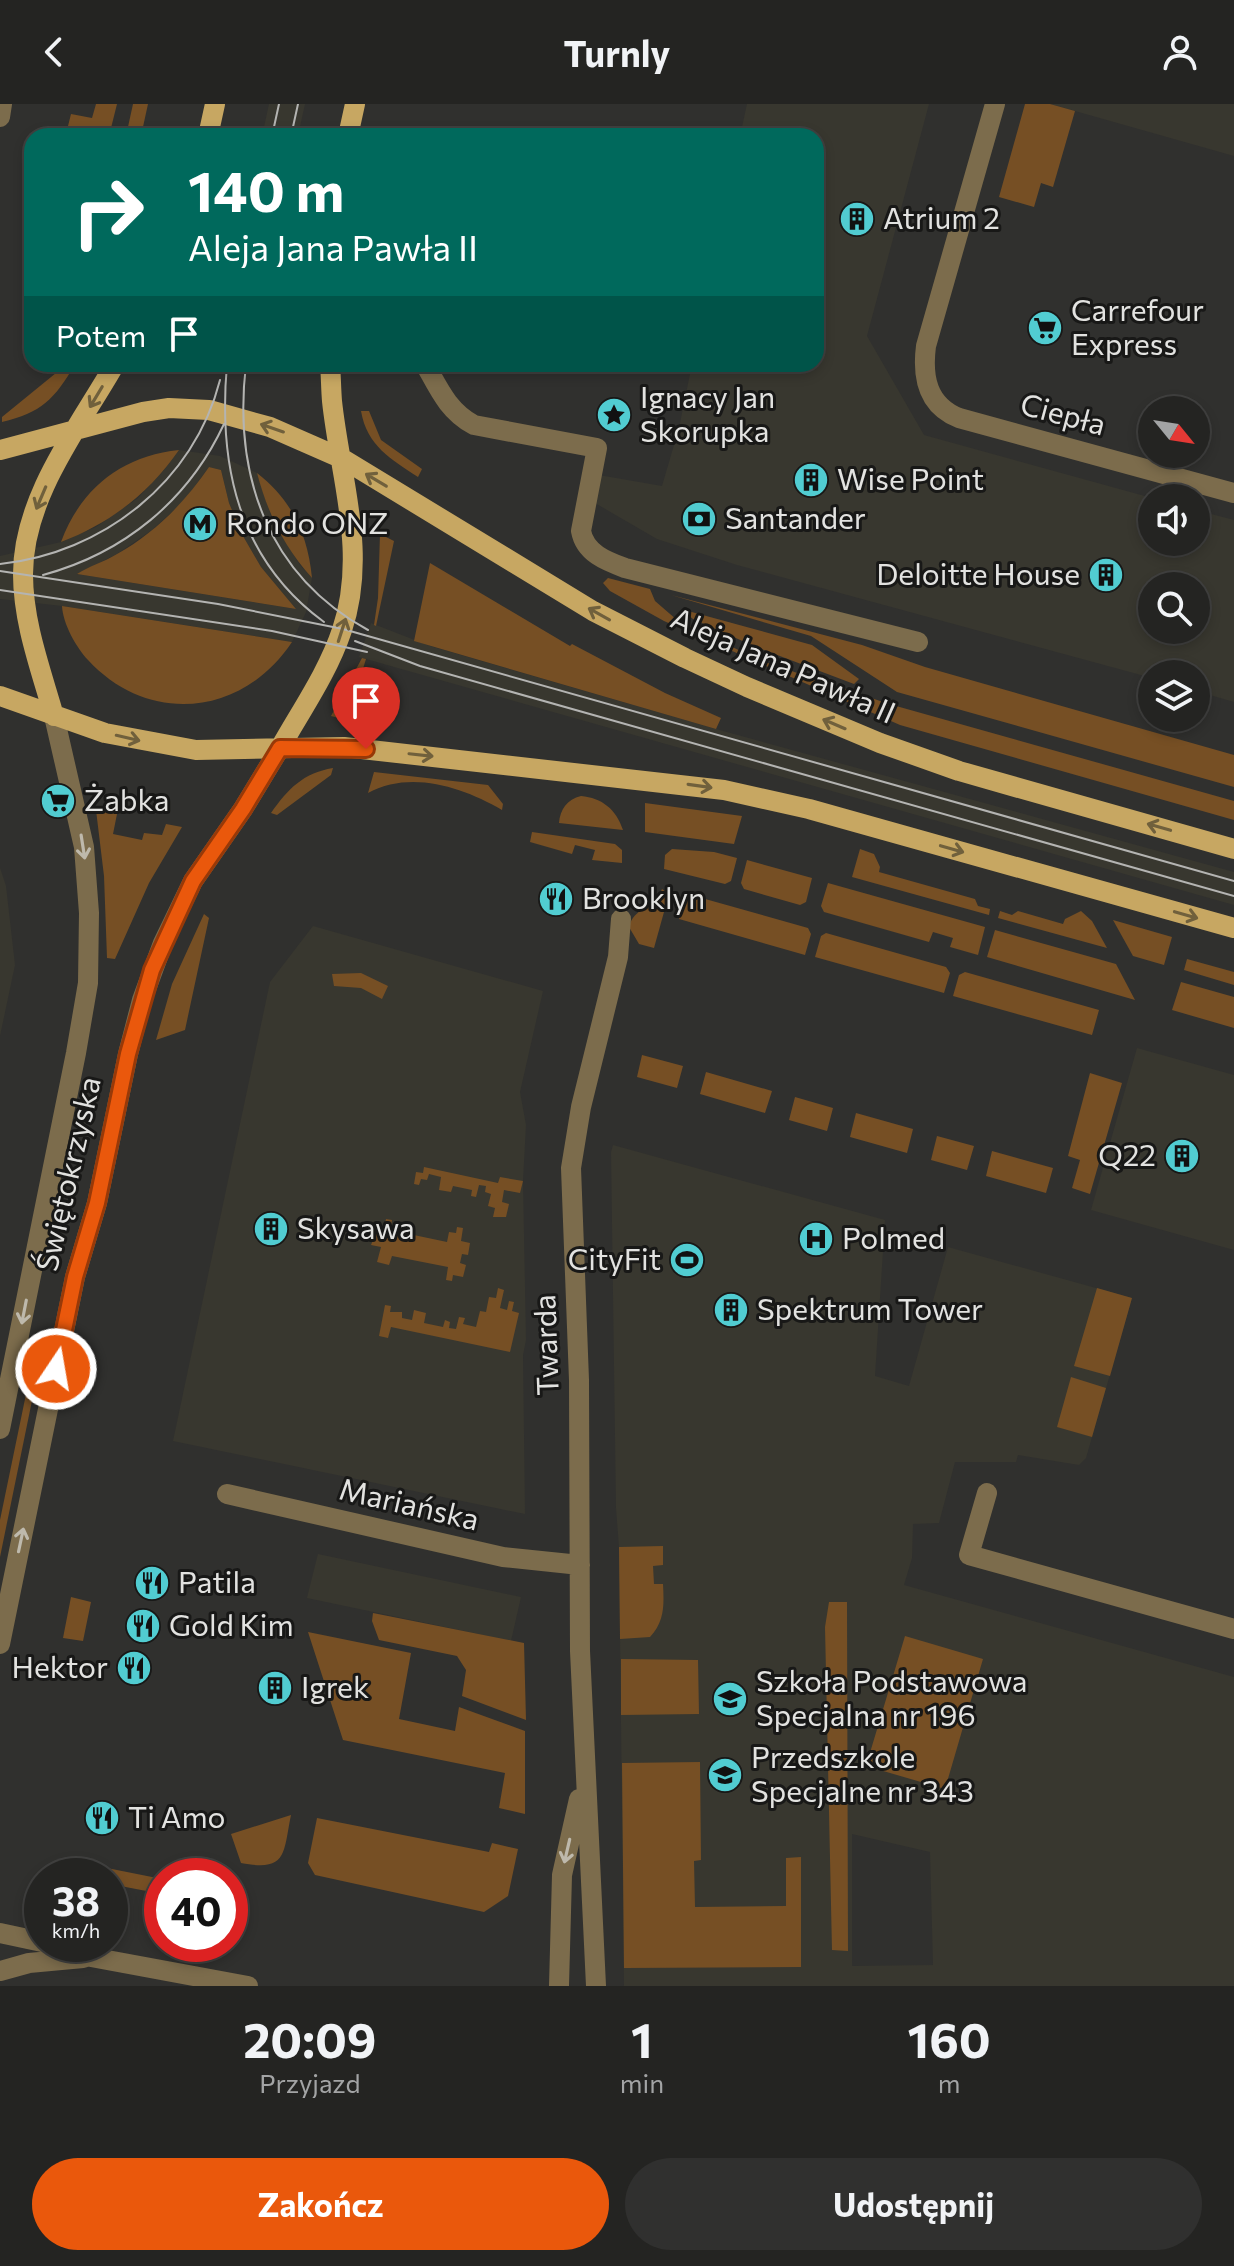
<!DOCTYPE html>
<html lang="pl">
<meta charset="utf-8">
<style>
body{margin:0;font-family:Commissioner,sans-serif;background:#30302f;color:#f1f3f6;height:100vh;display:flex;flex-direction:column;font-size:30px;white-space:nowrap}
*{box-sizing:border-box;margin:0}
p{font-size:26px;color:#a3a4a5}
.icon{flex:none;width:44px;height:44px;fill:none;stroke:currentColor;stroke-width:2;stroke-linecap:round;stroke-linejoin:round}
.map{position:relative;height:1882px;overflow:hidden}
.details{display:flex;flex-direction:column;background:#242422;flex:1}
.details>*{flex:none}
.hud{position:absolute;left:24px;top:24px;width:800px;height:244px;border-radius:24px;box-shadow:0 4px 12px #0003,0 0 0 2px #414140;background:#00695c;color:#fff;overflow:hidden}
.needle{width:52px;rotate:120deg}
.controls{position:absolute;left:1138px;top:292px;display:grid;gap:16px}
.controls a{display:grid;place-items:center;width:72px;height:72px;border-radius:50%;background:#242422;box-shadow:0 4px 12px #0003,0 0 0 2px #414140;font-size:40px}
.speed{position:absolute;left:24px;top:1754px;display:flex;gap:16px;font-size:40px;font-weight:700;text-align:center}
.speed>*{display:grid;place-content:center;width:104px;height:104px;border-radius:50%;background:#242422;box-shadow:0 4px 12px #0003,0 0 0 2px #414140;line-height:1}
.speed small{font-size:20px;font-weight:400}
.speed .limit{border:12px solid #d22;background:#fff;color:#111}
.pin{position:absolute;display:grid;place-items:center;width:68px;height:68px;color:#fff;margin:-82px -34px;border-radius:50% 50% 50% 0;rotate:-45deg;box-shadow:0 0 8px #0007}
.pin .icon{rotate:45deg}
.me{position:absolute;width:88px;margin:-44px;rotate:12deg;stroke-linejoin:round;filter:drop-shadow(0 0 6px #0008)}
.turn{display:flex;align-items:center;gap:28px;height:168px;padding:0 32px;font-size:36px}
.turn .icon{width:104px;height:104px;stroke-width:2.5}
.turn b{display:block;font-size:56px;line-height:68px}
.then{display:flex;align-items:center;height:76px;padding:0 32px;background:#0003;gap:16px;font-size:30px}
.eta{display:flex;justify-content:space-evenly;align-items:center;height:136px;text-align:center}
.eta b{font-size:48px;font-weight:700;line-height:56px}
.cta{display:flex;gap:16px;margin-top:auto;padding:16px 32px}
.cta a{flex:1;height:92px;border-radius:48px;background:#ea580c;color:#fff;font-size:32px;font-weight:700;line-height:92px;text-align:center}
.cta a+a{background:#30302f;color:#f1f3f6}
header{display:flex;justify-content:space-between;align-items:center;height:104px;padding:0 32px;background:#242422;font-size:36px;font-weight:700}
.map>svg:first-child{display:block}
</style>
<header><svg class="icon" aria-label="back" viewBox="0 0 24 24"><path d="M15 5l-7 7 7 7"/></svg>Turnly<svg class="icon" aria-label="person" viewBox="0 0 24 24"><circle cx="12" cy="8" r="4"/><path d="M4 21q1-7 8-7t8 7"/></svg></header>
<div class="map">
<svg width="1234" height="1882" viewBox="0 0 1234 1882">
<rect width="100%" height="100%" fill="#30302e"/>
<path fill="#38372f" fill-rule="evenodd" d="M269 0H305L298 32H262Z
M747 0H929L867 232 924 331 1152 394V438H1196V406L1234 416V598L1196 587V570H1152V574L737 461 657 435 588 395 593 370 662 382 679 324 692 260H816V32H740ZM1152 482H1196V526H1152Z
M1050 0H1234V52L1075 7Z
M179 346 220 352 257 369 273 418 300 461 312 474 306 508 292 538 62 502 0 495V452L61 438 96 423 138 394 164 366ZM209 363 221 366 229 399 243 432 261 463 296 505 77 470 117 450 152 426 184 397Z
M371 519 430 542 716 625 1234 768V801L359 553Z
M0 764 6 782 15 861 0 932Z
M313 822 543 887 520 988 526 1021 523 1077 526 1236 523 1251 525 1410 173 1337 270 878Z
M1137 944 1234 971V1146L1091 1106Z
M613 1041 885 1116 875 1272 909 1282 948 1143 1132 1194 1086 1354 1079 1361 1018 1351 1016 1358H955L939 1419 913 1420 912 1454 904 1481 1234 1573V1882H624L619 1443 616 1404 611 1048ZM852 1730 930 1748 933 1861 852 1862Z
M318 1450 521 1493 511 1537 307 1494Z"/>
<path fill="#764f24" d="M96 0H117L109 32H89L90 26 68 22 71 10 92 14Z
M133 0H148L141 32H126Z
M1025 0H1050L1075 7 1053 83 1041 79 1034 103 999 93Z
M67 260H75C55 295 41 309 2 318V313Z
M361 307H369L381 336 422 365 418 373C391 355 367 342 361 307Z
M179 346C149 389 111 419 61 438 81 384 122 352 179 346Z
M209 363 221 366 229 399 243 432 261 463 296 505 77 470C89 462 104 458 117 450 155 429 185 398 209 363Z
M257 369C292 396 308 431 312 474 284 443 268 410 257 369Z
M380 430 394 437 376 522 374 521 378 494Z
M430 459 570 542 572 540 665 589 721 614 716 625 414 537Z
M608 474 650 485 655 497 677 516 759 556 889 600 1234 697V716L900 621 664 517 610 487 603 479Z
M671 491 862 541 925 563 1234 651V683L897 588 811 532Z
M62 502 292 538C243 612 149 622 88 556 76 543 63 520 62 502Z
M688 507 812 541 859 575 854 580 756 543 693 515 687 510Z
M362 554 366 555 347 616 331 612Z
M333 664 331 671 277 711 271 709C288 685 303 669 333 664Z
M374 668 488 681 503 700 502 706C462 683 411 666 368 689Z
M581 692C602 694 616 705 623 726L559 719C560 706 567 695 581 692Z
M645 699 742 712 734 740 645 728Z
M96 706 117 710 113 730 142 736 144 729 162 731 166 720 182 723 149 779 115 855 107 854 104 772Z
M532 728 615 740 622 746V759L592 756 595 746 575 741 572 750 530 738Z
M672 745 714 748 737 754 731 777 725 780 664 765 665 751Z
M860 745 874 750 880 763 879 768 975 795 978 802 990 805 989 811 852 773Z
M747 756 812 774 806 798 800 801 744 785 741 779Z
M828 779 985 823 978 851 950 843 953 834 933 828 929 838 824 808 821 802Z
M662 785 669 790 654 844 639 840 629 823C633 804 656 803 662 785Z
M691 791 808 824 811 830 805 851 679 815 685 794Z
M1000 807 1012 811 1018 807 1063 820 1065 815 1081 807 1092 817 1107 844 998 814Z
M204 810 209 814 185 926 156 936 172 880Z
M1113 816 1172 833 1164 861 1133 852Z
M995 826 1116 860 1135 896 987 853Z
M826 829 946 863 950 869 944 889 815 853 821 832Z
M1187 855 1234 868V881L1184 866Z
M965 868 1099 906 1092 931 953 892 959 871Z
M361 869 388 882 382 895 361 884 334 882 332 870Z
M1181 878 1234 893V924L1172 906Z
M642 951 683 962 677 984 637 973Z
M706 968 772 987 765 1009 700 990Z
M1090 969 1122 979 1090 1090 1072 1084 1080 1056 1068 1052Z
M795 993 833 1004 827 1027 789 1016Z
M856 1009 913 1025 907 1049 850 1033Z
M937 1032 974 1042 967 1066 931 1056Z
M992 1047 1053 1064 1046 1089 986 1072Z
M424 1063 498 1079 500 1073 523 1077 520 1089 504 1086 502 1098 509 1100 506 1113H493L495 1104 488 1102 491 1090 485 1088 486 1082 479 1081 476 1093 471 1092 472 1086 453 1082 451 1088 439 1086 441 1073 429 1070 427 1076 421 1075 419 1081 414 1080 416 1068 423 1069Z
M386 1115 392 1116 390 1126 447 1138 449 1128 456 1129 457 1123 463 1124 461 1137 470 1139 468 1151 462 1150 460 1159 466 1161 463 1173 453 1171 452 1177 446 1176 448 1163 392 1152 389 1161 377 1158 381 1143 371 1141 378 1123 384 1124Z
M498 1184 504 1186 500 1204 507 1206 509 1197 514 1198 512 1207 519 1209 510 1248 391 1223 388 1234 379 1232 385 1201 391 1202 390 1208H402V1214L412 1216 414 1206 426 1209 424 1219 443 1223 445 1216 450 1218 449 1224 456 1225 459 1213 465 1214 463 1220 476 1223 480 1207 486 1208 489 1193 496 1194Z
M1097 1184 1132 1194 1110 1272 1074 1262Z
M37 1237 44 1238 0 1453V1416Z
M1071 1273 1106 1284 1092 1333 1057 1323Z
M663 1442V1461L653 1462 654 1480H663C664 1500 665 1517 650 1533L620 1535 619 1443Z
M71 1493 91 1498 83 1537 63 1534Z
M829 1498H847L848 1847 832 1846 825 1523Z
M373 1509 524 1539 526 1616 462 1592 466 1566 457 1552 379 1536 372 1517Z
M308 1528 411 1549 399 1615 455 1627 459 1603 525 1627V1710L499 1704 505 1669 343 1636Z
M905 1532 983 1555 945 1685 866 1662Z
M621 1555 698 1556 699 1610 621 1611Z
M700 1658 701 1756 694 1757 695 1803 786 1802V1754L801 1753V1863L624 1864 622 1659Z
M291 1711C283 1749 288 1768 241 1759L231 1730Z
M317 1714 489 1748 492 1739 518 1745 508 1792 484 1808 315 1771 308 1759Z
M67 1756 162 1775V1790L110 1780V1772H64Z"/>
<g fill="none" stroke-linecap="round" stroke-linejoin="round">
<path stroke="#7c6c4c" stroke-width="20" d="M995 0 926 242C922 273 927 301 959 314L1234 389
M0 13 2 0
M425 260C439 285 448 307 474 321L597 344 581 427C585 449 606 457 625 464L918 538
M0 1325 76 949 88 879 89 809 84 743 54 612
M987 1389 969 1451 1234 1525
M227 1390 503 1453 580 1461
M0 1540 75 1173 97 1099 128 950 142 896 163 839 193 777 243 705 280 644
M0 1829 42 1838
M49 1840 91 1853 248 1882
M0 1867 29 1859 83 1854
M559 1882 562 1771 579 1695
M596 1882 580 1547 579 1276 571 1064 581 1003 618 853 621 815"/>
<path stroke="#c7a762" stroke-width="20" d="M208 32 215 0
M348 32 355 0
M0 346 143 308 169 304 209 306 270 323 343 355 593 507 685 554 747 583 880 639 959 667 1234 745
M0 592 105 629 196 646 344 643 724 686 809 705 1234 824
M54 612C41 566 23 519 23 470 23 393 79 323 115 260
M280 644C302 605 328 568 342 526 368 448 340 374 332 297 331 285 331 272 330 260"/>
<path stroke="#b4b4b2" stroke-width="2" d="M272 32 279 0
M291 32 298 0
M227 260C218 361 238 455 324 518
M246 260C233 370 267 471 368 526
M0 460C103 449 194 378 220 276
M0 467 218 500 343 525 1234 777
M43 471C124 449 188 397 224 320
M0 486 272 527 367 548
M355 537 420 562 1234 792"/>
</g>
<defs><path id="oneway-shaft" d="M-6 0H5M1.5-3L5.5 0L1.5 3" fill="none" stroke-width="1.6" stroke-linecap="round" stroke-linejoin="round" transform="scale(2)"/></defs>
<g stroke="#70603c">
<use href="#oneway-shaft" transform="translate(96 293) rotate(121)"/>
<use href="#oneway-shaft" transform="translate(272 324) rotate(-161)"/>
<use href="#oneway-shaft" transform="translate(376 376) rotate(-149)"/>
<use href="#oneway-shaft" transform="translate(41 394) rotate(113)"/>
<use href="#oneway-shaft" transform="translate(599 510) rotate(-151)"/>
<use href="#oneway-shaft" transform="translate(342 526) rotate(-72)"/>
<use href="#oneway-shaft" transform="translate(834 620) rotate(-157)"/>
<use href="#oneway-shaft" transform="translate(128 634) rotate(13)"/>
<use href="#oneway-shaft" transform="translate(421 651) rotate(6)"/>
<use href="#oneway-shaft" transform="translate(700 682) rotate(8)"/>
<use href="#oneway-shaft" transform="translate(1159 723) rotate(-164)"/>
<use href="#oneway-shaft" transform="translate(952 745) rotate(16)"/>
<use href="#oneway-shaft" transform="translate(1186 811) rotate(16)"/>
</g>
<g stroke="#beb9ac">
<use href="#oneway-shaft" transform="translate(83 743) rotate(81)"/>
<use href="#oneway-shaft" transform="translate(24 1208) rotate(101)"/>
<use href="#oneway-shaft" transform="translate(21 1436) rotate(-78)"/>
<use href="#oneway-shaft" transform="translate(567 1747) rotate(103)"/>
</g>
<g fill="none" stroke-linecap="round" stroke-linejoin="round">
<g stroke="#983908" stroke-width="20">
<path id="route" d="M56 1265 75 1173 97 1099 128 950 152 866 193 777 243 705 280 644 366 645"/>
</g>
<use href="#route" stroke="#ea580c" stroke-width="14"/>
</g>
<defs>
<g id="building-disc" transform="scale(1.8)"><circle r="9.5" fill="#51ccd1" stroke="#181817"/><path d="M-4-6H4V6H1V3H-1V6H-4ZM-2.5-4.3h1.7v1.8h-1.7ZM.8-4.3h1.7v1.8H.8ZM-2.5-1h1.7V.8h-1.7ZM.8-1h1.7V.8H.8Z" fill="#111"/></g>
<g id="supermarket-disc" transform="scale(1.8)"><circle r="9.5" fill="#51ccd1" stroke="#181817"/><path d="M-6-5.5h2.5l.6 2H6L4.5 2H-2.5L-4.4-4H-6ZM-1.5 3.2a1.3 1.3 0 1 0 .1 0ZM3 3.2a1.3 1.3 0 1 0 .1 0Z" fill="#111"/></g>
<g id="sight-disc" transform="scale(1.8)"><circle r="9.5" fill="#51ccd1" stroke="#181817"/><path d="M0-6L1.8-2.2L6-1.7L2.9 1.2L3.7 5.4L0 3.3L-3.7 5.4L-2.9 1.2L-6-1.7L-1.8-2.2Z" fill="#111"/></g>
<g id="bank-disc" transform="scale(1.8)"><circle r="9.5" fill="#51ccd1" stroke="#181817"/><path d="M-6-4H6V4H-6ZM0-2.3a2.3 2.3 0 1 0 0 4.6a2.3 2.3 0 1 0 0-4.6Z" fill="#111"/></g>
<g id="metro-disc" transform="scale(1.8)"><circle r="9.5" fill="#51ccd1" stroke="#181817"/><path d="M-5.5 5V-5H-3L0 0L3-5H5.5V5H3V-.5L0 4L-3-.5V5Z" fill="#111"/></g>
<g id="restaurant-disc" transform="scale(1.8)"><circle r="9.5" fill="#51ccd1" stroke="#181817"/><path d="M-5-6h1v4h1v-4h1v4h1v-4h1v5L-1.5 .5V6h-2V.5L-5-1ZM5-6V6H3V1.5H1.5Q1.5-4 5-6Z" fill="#111"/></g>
<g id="hospital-disc" transform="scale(1.8)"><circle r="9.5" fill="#51ccd1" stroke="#181817"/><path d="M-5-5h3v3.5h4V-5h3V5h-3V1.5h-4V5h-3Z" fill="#111"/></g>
<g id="stadium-disc" transform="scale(1.8)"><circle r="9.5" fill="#51ccd1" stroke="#181817"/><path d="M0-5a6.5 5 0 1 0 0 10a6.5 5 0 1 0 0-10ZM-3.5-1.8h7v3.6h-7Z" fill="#111"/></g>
<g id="school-disc" transform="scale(1.8)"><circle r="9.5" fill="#51ccd1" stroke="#181817"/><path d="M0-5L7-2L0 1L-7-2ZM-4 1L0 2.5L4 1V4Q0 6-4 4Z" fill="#111"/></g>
</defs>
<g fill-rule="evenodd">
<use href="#building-disc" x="857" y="115"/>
<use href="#supermarket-disc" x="1045" y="224"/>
<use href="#sight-disc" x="614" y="311"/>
<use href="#building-disc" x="811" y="376"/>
<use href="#bank-disc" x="699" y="415"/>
<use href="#metro-disc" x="200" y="420"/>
<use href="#building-disc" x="1106" y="471"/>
<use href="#supermarket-disc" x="58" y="697"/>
<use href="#restaurant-disc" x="556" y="795"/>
<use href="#building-disc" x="1182" y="1052"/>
<use href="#building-disc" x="271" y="1125"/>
<use href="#hospital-disc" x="816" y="1135"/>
<use href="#stadium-disc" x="687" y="1156"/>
<use href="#building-disc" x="731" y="1206"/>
<use href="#restaurant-disc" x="152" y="1479"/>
<use href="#restaurant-disc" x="143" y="1522"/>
<use href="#restaurant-disc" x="134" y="1564"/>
<use href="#building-disc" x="275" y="1584"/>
<use href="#school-disc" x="730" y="1595"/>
<use href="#school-disc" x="725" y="1671"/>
<use href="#restaurant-disc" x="102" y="1714"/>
</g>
<g text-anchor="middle" stroke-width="6" stroke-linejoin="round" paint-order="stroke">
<g font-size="30" fill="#e2e2e0" stroke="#181817" text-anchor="start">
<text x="883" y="125">Atrium 2</text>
<text x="1071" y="217">Carrefour<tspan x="1071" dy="34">Express</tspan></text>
<text x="640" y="304">Ignacy Jan<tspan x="640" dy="34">Skorupka</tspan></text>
<text x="837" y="386">Wise Point</text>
<text x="725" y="425">Santander</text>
<text x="226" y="430">Rondo ONZ</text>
<text x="1080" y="481" text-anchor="end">Deloitte House</text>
<text x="84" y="707">Żabka</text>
<text x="582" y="805">Brooklyn</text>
<text x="1156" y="1062" text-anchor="end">Q22</text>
<text x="297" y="1135">Skysawa</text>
<text x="842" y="1145">Polmed</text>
<text x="661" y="1166" text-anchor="end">CityFit</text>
<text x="757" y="1216">Spektrum Tower</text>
<text x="178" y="1489">Patila</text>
<text x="169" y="1532">Gold Kim</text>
<text x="108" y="1574" text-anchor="end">Hektor</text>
<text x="756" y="1588">Szkoła Podstawowa<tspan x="756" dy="34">Specjalna nr 196</tspan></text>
<text x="301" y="1594">Igrek</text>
<text x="751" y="1664">Przedszkole<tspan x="751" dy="34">Specjalne nr 343</tspan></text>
<text x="128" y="1724">Ti Amo</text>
</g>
<g font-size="30" fill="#e2e2e0" stroke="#181817">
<text transform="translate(1063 311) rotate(15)" y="10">Ciepła</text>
<text transform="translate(783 562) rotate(24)" y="10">Aleja Jana Pawła II</text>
<text transform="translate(69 1070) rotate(-77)" y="10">Świętokrzyska</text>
<text transform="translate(547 1241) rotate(-92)" y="10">Twarda</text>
<text transform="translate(409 1401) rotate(13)" y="10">Mariańska</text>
</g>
</g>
</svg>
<div class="controls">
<a><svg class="needle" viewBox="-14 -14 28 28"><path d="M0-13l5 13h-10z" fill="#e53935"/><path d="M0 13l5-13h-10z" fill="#a3a4a5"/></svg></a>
<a><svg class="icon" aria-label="sound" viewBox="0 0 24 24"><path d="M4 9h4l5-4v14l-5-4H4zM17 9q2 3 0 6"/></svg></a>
<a><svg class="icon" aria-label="search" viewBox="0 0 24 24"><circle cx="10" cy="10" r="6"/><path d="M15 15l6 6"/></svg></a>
<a><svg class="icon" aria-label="layers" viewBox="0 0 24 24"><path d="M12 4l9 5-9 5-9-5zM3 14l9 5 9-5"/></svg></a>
</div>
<div class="speed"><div>38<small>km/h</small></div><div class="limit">40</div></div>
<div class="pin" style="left:366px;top:645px;background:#d93025"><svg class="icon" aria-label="arrive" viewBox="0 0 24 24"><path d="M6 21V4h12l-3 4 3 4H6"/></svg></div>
<svg class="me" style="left:56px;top:1265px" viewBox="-20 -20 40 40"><circle r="17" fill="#ea580c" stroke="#fff" stroke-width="3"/><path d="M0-11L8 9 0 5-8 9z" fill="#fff"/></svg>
<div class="hud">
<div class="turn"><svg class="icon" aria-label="right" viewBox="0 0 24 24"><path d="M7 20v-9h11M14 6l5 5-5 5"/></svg><div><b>140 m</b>Aleja Jana Pawła II</div></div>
<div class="then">Potem<svg class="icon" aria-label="arrive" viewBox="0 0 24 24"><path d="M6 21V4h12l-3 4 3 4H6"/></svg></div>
</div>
</div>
<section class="details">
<div class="eta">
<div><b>20:09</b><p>Przyjazd</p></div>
<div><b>1</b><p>min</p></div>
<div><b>160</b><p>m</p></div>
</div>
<div class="cta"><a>Zakończ</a><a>Udostępnij</a></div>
</section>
